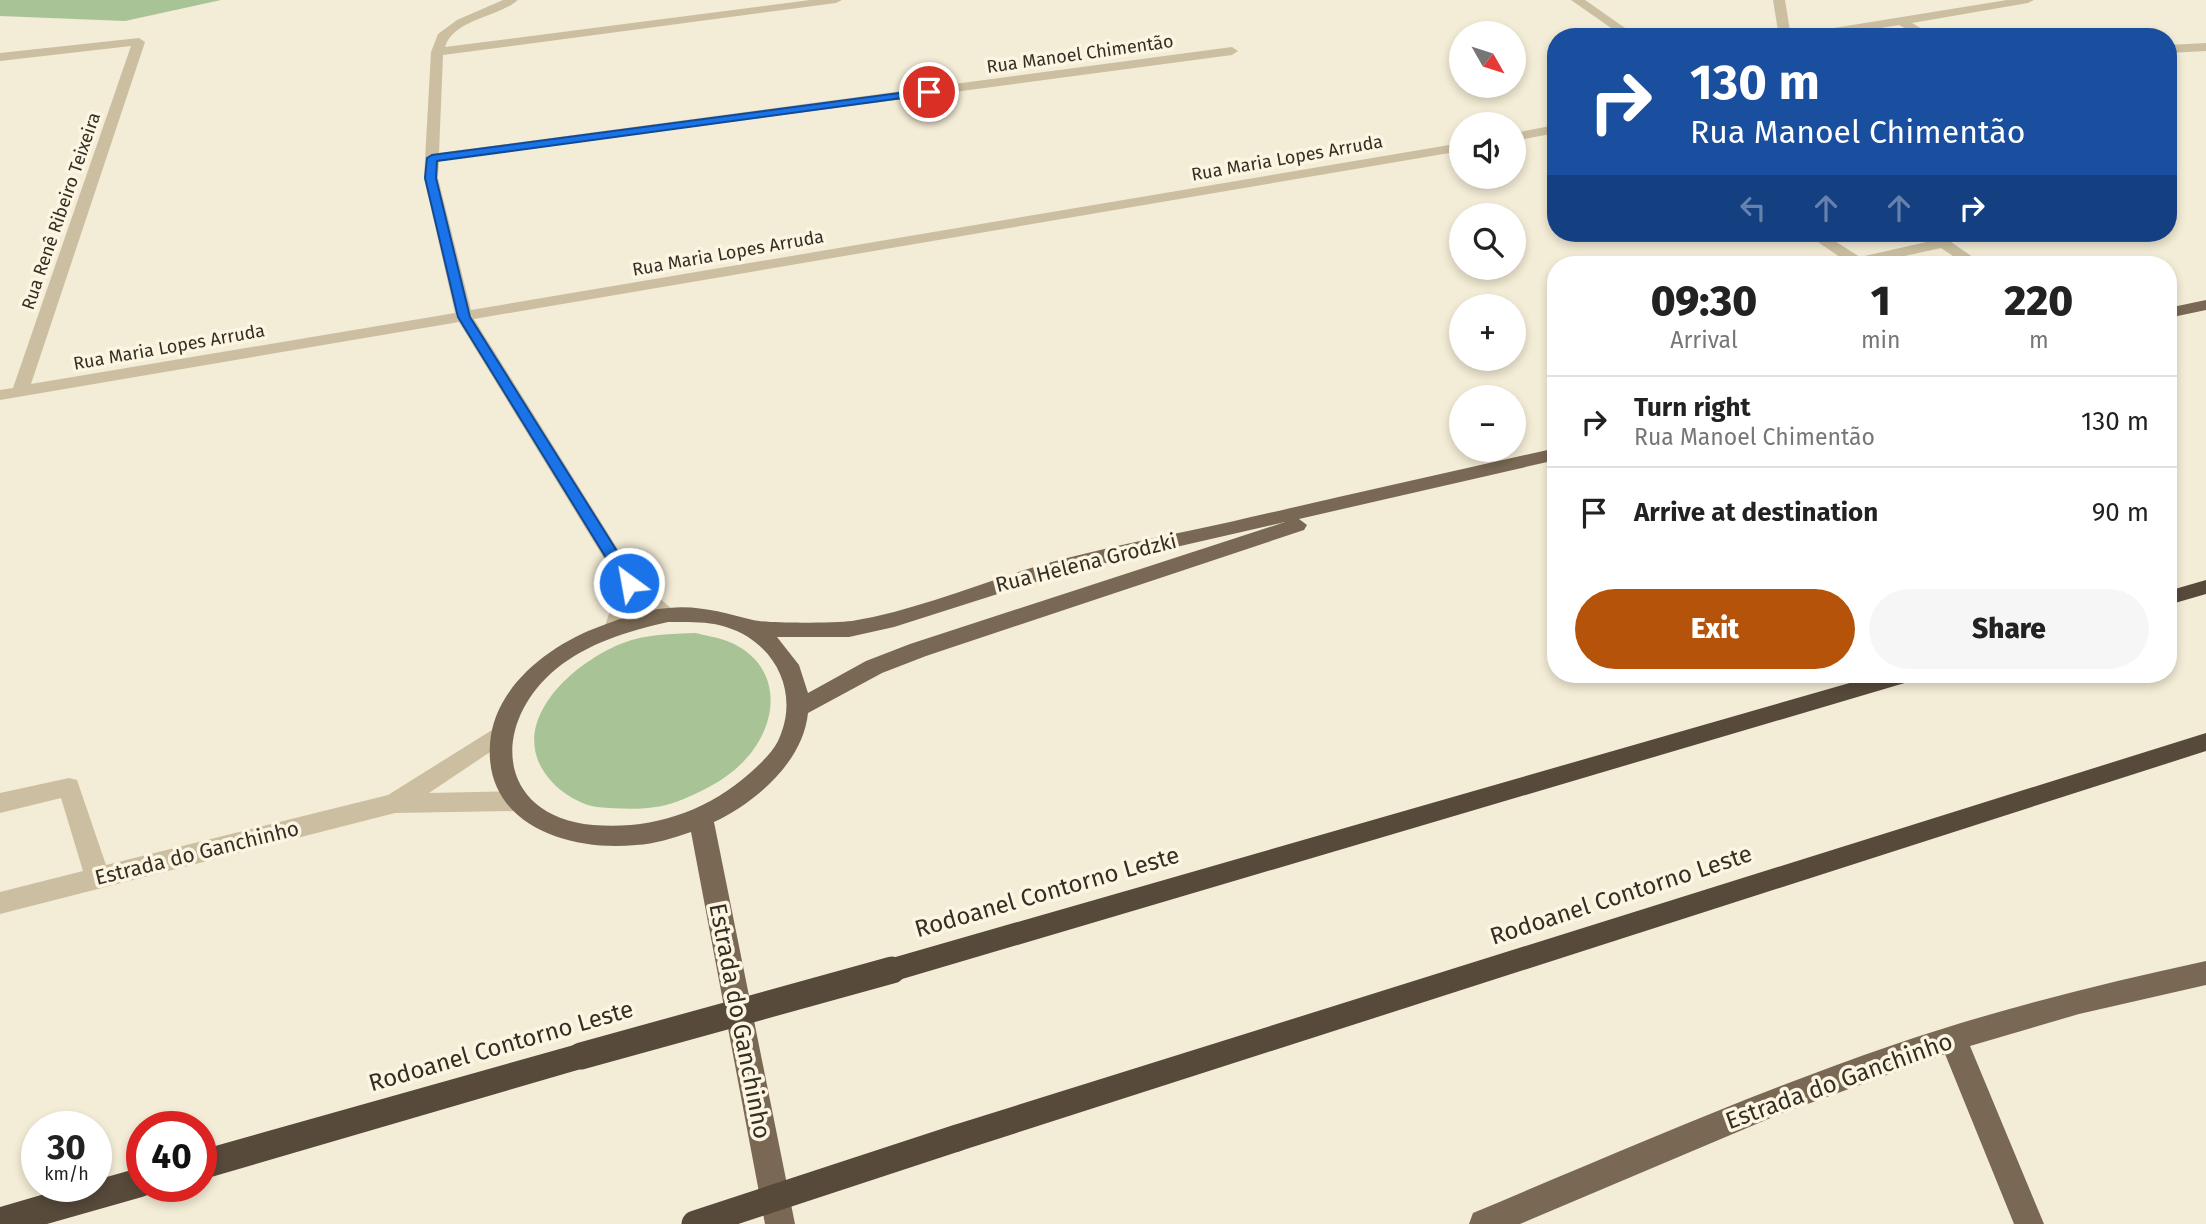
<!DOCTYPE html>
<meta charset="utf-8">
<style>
body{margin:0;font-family:"Fira Sans",sans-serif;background:#f6f6f6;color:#222;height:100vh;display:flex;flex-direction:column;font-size:26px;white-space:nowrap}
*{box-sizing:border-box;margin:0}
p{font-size:23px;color:#767676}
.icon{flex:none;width:38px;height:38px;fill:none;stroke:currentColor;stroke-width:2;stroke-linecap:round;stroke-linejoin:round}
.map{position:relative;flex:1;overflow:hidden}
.details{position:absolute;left:1547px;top:256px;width:630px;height:427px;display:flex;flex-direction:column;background:#fff;border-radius:28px;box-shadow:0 4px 10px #0003}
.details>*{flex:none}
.top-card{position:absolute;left:1547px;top:28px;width:630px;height:214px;border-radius:28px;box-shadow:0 4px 10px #0003;background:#1a4fa0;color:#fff;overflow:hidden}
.needle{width:46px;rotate:129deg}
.tools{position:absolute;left:1449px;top:21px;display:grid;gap:14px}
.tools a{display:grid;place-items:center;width:77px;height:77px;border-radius:50%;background:#fff;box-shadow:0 4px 10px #0003;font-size:35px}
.speed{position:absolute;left:21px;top:1111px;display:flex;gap:14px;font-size:35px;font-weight:700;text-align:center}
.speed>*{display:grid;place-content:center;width:91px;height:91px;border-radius:50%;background:#fff;box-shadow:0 4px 10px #0003;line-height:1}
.speed small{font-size:18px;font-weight:400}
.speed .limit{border:10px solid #d22;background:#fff;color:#111}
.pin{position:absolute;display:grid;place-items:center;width:60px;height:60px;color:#fff;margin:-30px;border:4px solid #fff;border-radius:50%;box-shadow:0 2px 7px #0007}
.me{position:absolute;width:77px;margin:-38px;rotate:328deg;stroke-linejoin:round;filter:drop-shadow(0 0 5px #0008)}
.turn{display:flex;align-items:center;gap:24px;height:147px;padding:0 28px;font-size:32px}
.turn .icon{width:91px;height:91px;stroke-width:2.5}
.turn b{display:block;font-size:49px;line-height:60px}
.lanes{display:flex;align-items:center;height:66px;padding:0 28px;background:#0003;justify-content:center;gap:35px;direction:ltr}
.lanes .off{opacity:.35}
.eta{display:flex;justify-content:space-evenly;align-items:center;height:119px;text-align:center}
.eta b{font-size:42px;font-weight:800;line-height:49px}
.cta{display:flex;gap:14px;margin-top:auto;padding:14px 28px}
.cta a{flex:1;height:80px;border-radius:42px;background:#b45309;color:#fff;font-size:28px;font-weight:800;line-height:80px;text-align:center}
.cta a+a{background:#f6f6f6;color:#222}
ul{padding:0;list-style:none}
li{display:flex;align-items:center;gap:21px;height:91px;padding:0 28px;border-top:2px solid #e0e0e0}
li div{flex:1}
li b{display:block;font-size:26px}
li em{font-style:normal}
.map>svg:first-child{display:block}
</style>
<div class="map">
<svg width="2206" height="1224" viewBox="0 0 2206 1224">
<rect width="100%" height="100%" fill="#f3ecd6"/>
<path fill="#a8c395" d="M0 0H221L125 21 0 16Z
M696 633C706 636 717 637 727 641 783 663 781 722 744 761 726 780 700 793 676 802 650 811 624 809 597 807 581 805 562 793 552 782 501 727 571 663 623 643 646 634 671 634 696 633Z"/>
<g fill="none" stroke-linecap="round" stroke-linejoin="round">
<path fill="#ccbfa1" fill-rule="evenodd" d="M503 0H518C497 18 454 19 445 47L810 0H842L836 3 443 55 439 153 1232 47 1238 51 1232 55 439 161 438 178 471 310 1461 143V151L474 319 636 578 679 615 675 620C659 625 647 609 635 599L624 631 616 634 608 631 605 626 619 583 459 322 0 400V390L13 388 131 46 0 61V53L139 38 145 42 31 384 455 313 424 178 431 52 438 34 457 20Z
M1571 0H1585L1638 37H1624Z
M1773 0H1785L1791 37H1779Z
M2007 0H2034L2028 3 1912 23 1936 37H1921L1899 25 1826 37H1797L1803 33Z
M2206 43V51L2168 53V45Z
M1556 125V133L1514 141V133Z
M1805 233H1822L1860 257 1931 241 1925 236 1928 233H1938L1983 264H1965L1941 248 1868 264H1840L1844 260Z
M500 725 508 728 511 734 508 740 429 793 517 791 525 794 529 801 525 808 517 811 395 813 0 914V892L83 871 61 798 0 813V793L69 778 77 780 106 865 388 795Z"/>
<path fill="#796954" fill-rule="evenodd" d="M2206 300V310L2168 318V308Z
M1556 448V460L1299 519 1307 525 1304 530 926 656 882 673 808 713C803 762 756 802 714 822L795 1224H765L691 832C673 838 655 844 636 845 569 852 484 825 490 744 494 686 551 644 601 626 622 618 646 609 669 608 699 605 724 613 753 620 769 624 835 623 852 621 924 609 993 577 1063 559 1118 545 1174 534 1230 522 1338 497 1447 473 1556 448ZM1285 522 910 644 866 661 808 693 799 665 777 637H849L894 627 1067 572ZM668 622C687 622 708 621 726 627 775 642 801 693 778 741 772 753 760 764 750 773 706 812 651 830 593 825 496 816 490 724 556 669 588 643 628 631 668 622Z
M2206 961V985L2079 1014 1970 1046 2044 1224H2014L1945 1054 1780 1114 1520 1224H1469L1473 1213C1612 1155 1750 1094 1893 1045 1995 1010 2100 984 2206 961Z"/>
<path fill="#574a3b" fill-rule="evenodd" d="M2206 580V594L2168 605V591Z
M1881 674H1919L1916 680 1908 682 892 982 883 978 879 970 883 962 892 958Z
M2206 733V751L957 1152 947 1148 942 1138 947 1128 957 1124Z
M581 1043 591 1047 595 1056 591 1065 581 1069 201 1180V1150Z
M142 1167V1186H155L153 1193 142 1197 47 1224H0V1207L72 1186H96V1180Z"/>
<path stroke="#574a3b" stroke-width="27" d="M581 1056 892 970
M695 1224 957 1138"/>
</g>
<path fill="#1a73e8" stroke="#114b97" stroke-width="2" d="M929 89 934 92 932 94 437 161 436 178 470 317 637 583 629 589 624 587 458 317 425 178 427 158 432 155Z"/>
<g text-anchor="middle" stroke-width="7" stroke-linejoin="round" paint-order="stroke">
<g font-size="18" fill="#352e25" stroke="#fbf5e2">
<text transform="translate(1080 54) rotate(-8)" y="6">Rua Manoel Chimentão</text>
<text transform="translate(1287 158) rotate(-10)" y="6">Rua Maria Lopes Arruda</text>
<text transform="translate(61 211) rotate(-71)" y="6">Rua Renê Ribeiro Teixeira</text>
<text transform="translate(728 253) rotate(-10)" y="6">Rua Maria Lopes Arruda</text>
<text transform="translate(169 347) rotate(-10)" y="6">Rua Maria Lopes Arruda</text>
</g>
<g font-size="21" fill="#352e25" stroke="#fbf5e2">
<text transform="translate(1086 563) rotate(-14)" y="7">Rua Helena Grodzki</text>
<text transform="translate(197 853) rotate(-14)" y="7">Estrada do Ganchinho</text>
</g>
<g font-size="24" fill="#352e25" stroke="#fbf5e2">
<text transform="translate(1047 892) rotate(-16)" y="8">Rodoanel Contorno Leste</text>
<text transform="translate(1621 895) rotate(-18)" y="8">Rodoanel Contorno Leste</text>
<text transform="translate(740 1021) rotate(79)" y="8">Estrada do Ganchinho</text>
<text transform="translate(501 1046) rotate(-16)" y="8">Rodoanel Contorno Leste</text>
<text transform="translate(1839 1081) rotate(-20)" y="8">Estrada do Ganchinho</text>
</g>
</g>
</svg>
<div class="tools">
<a><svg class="needle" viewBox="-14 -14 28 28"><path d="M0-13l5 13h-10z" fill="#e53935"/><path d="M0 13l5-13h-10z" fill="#767676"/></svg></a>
<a><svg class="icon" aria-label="sound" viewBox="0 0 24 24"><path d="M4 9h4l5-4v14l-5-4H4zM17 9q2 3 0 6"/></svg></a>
<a><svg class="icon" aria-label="search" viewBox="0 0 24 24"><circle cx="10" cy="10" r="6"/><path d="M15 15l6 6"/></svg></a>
<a>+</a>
<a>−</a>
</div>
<div class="speed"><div>30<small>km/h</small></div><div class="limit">40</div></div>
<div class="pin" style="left:929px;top:92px;background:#d93025"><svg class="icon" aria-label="arrive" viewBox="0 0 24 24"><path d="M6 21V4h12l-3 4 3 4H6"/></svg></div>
<svg class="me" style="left:629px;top:583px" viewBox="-20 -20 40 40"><circle r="17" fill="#1a73e8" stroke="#fff" stroke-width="3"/><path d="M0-11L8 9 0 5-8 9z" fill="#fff"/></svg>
<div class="top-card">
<div class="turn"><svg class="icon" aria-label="right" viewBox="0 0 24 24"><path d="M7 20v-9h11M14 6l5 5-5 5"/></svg><div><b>130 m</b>Rua Manoel Chimentão</div></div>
<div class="lanes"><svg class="icon off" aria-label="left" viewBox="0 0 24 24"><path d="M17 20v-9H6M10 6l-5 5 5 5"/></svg><svg class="icon off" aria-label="ahead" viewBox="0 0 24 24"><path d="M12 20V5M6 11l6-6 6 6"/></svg><svg class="icon off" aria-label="ahead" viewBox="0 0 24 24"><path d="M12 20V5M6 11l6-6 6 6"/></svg><svg class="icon" aria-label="right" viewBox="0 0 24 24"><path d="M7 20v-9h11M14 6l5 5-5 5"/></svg></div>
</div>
<section class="details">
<div class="eta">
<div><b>09:30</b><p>Arrival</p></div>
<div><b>1</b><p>min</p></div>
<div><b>220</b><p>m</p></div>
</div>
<ul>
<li><svg class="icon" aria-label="right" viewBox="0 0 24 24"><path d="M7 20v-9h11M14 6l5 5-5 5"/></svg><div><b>Turn right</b><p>Rua Manoel Chimentão</p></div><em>130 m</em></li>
<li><svg class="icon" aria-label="arrive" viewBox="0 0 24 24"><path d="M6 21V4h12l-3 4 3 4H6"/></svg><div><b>Arrive at destination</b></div><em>90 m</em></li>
</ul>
<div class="cta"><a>Exit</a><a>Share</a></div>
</section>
</div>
